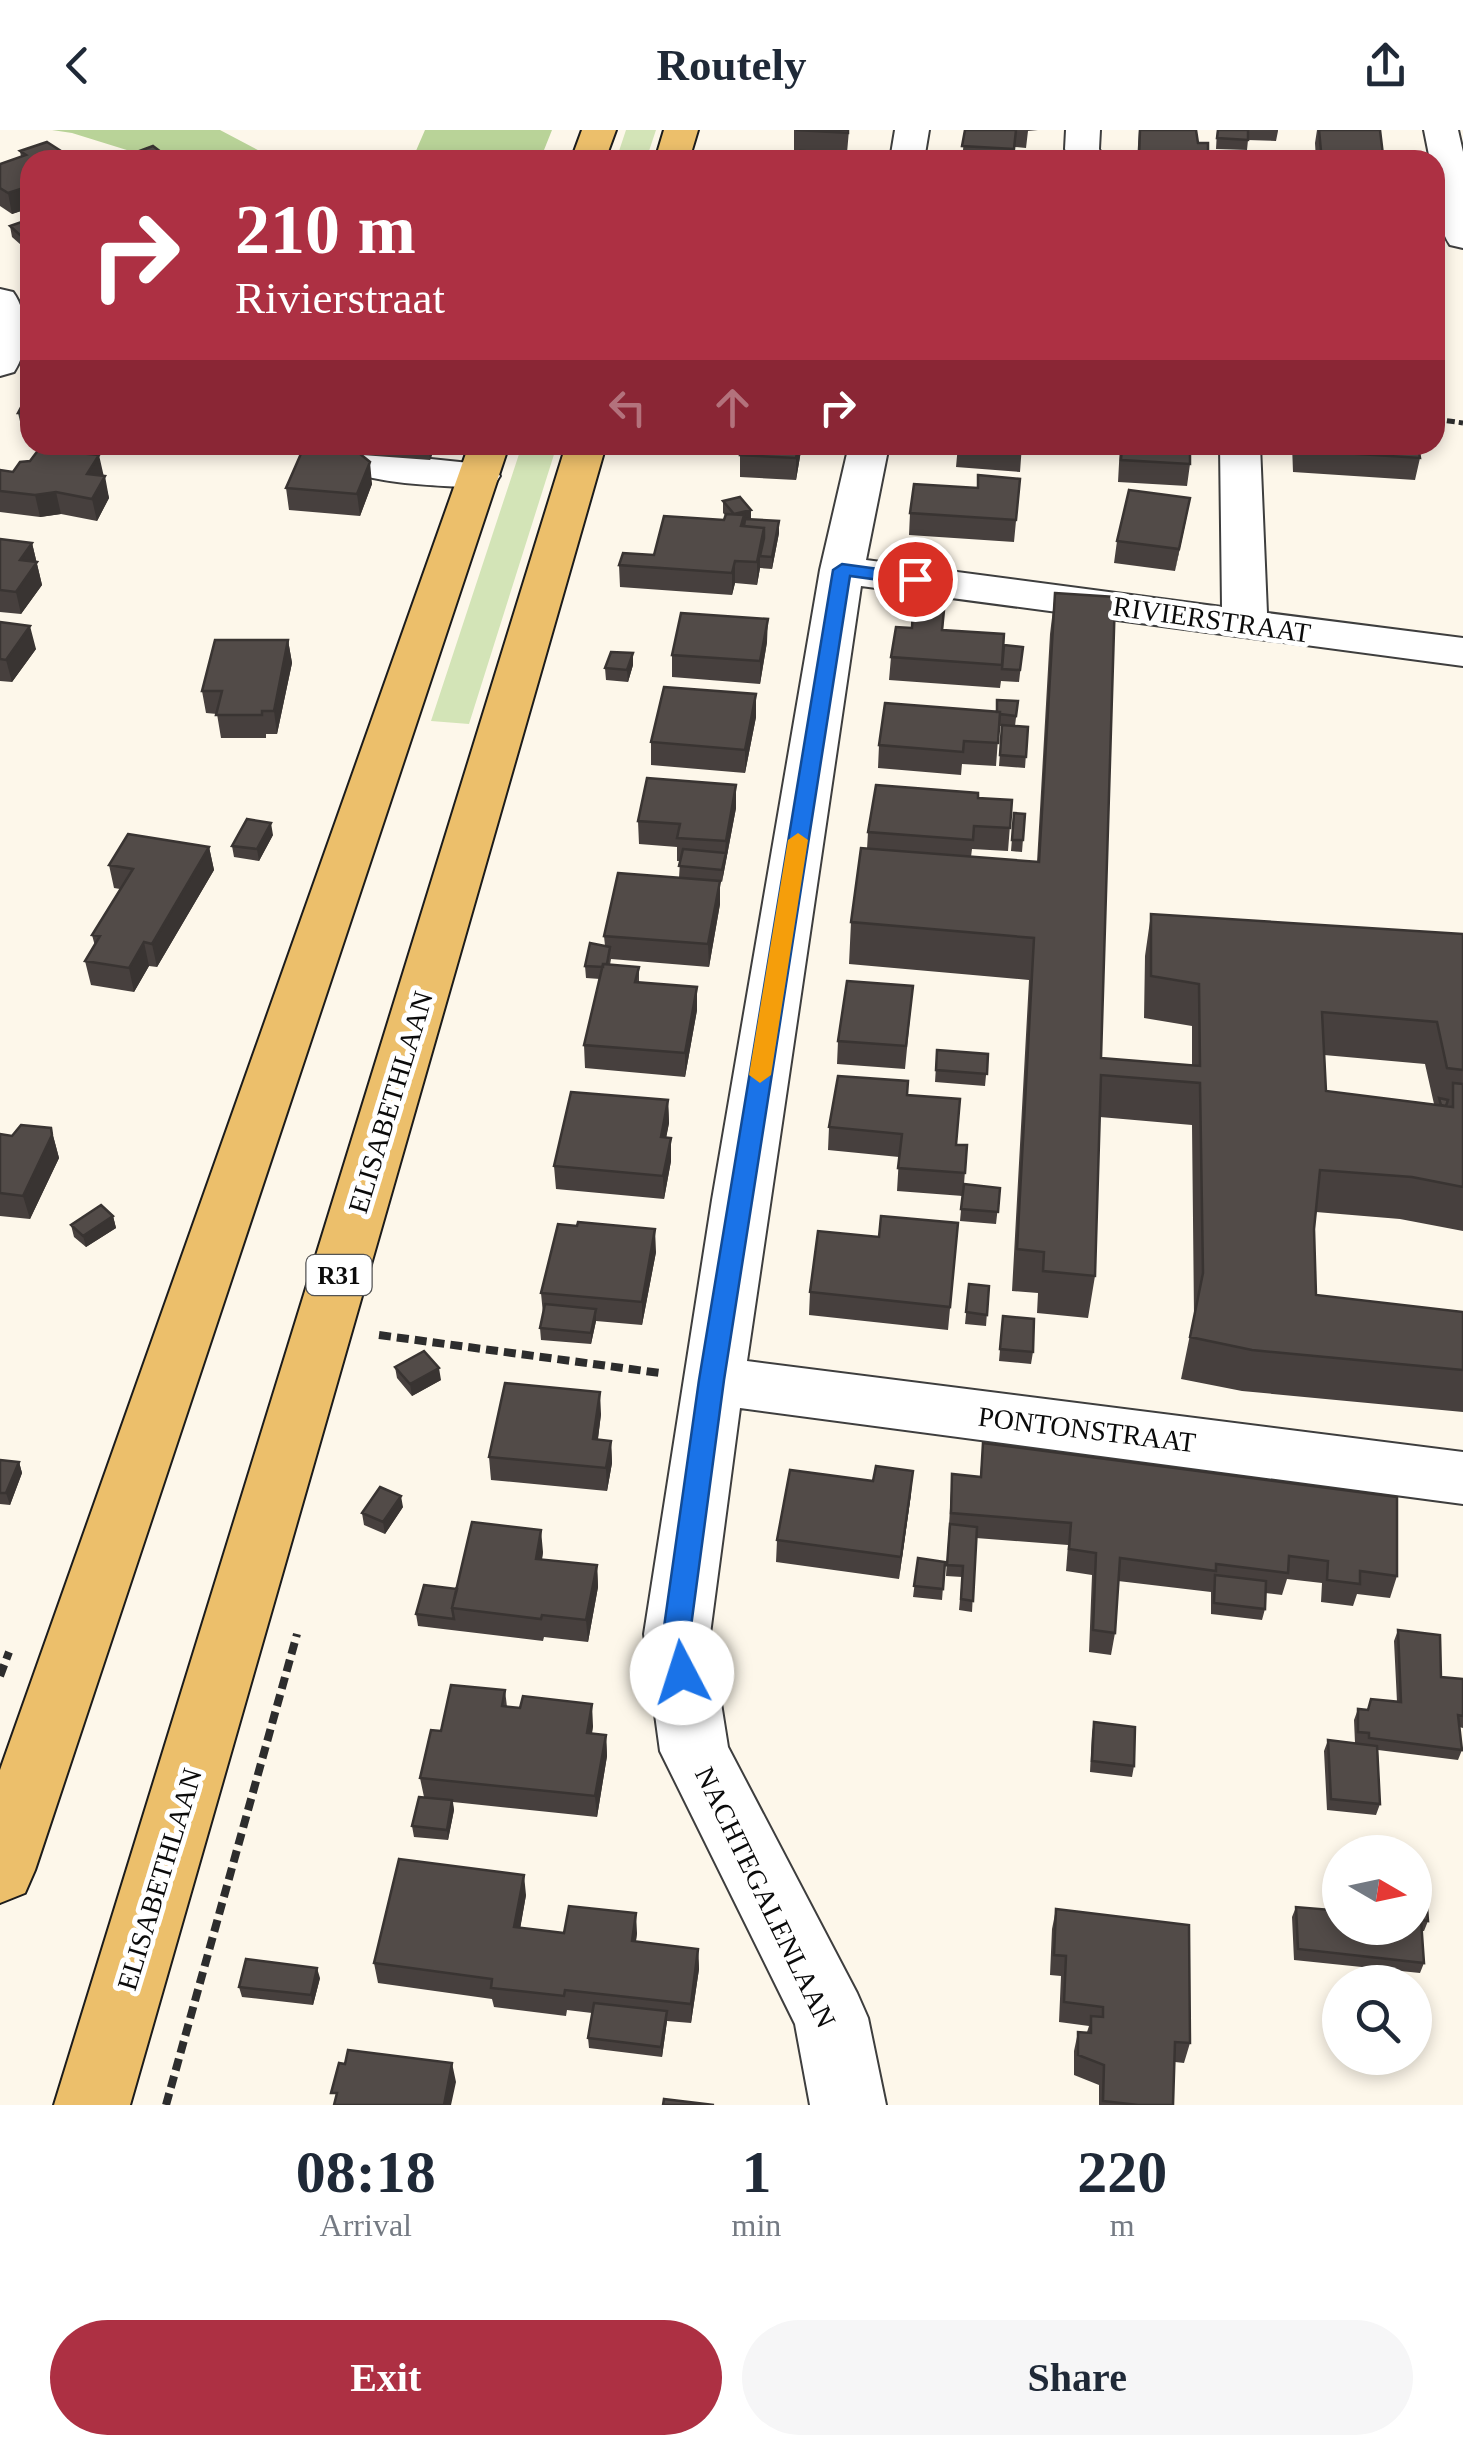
<!DOCTYPE html>
<style>
body{margin:0;font-family:"Times New Roman",serif;background:#f6f6f7;color:#1f2937;height:100vh;display:flex;flex-direction:column;font-size:38px;white-space:nowrap}
*{box-sizing:border-box;margin:0}
p{font-size:32px;color:#747a83}
.icon{flex:none;width:55px;height:55px;fill:none;stroke:currentColor;stroke-width:2;stroke-linecap:round;stroke-linejoin:round}
.map{position:relative;height:1975px;overflow:hidden}
.drawer{display:flex;flex-direction:column;background:#fff;flex:1}
.drawer>*{flex:none}
.top-card{position:absolute;left:20px;top:20px;width:1425px;height:305px;border-radius:30px;box-shadow:0 5px 15px #0003;background:#ad3043;color:#fff;overflow:hidden}
.needle{width:65px;rotate:99deg}
.buttons{position:absolute;left:1322px;top:1705px;display:grid;gap:20px}
.buttons a{display:grid;place-items:center;width:110px;height:110px;border-radius:50%;background:#fff;box-shadow:0 5px 15px #0003;font-size:50px}
.pin{position:absolute;display:grid;place-items:center;width:85px;height:85px;color:#fff;margin:-42px;border:5px solid #fff;border-radius:50%;box-shadow:0 2px 10px #0007}
.me{position:absolute;width:110px;margin:-55px;rotate:355deg;stroke-linejoin:round;filter:drop-shadow(0 0 8px #0008)}
.turn{display:flex;align-items:center;gap:35px;height:210px;padding:0 50px;font-size:45px}
.turn .icon{width:130px;height:130px;stroke-width:2.5}
.turn b{display:block;font-size:70px;line-height:85px}
.lanes{display:flex;align-items:center;height:95px;padding:0 50px;background:#0003;justify-content:center;gap:50px;direction:ltr}
.lanes .off{opacity:.35}
.eta{display:flex;justify-content:space-evenly;align-items:center;height:170px;text-align:center}
.eta b{font-size:60px;font-weight:800;line-height:70px}
.action{display:flex;gap:20px;margin-top:auto;padding:20px 50px}
.action a{flex:1;height:115px;border-radius:60px;background:#ad3043;color:#fff;font-size:40px;font-weight:800;line-height:115px;text-align:center}
.action a+a{background:#f6f6f7;color:#1f2937}
header{display:flex;justify-content:space-between;align-items:center;height:130px;padding:0 50px;background:#fff;font-size:45px;font-weight:800}
.map>svg:first-child{display:block}
</style>
<header><svg class="icon" aria-label="back" viewBox="0 0 24 24"><path d="M15 5l-7 7 7 7"/></svg>Routely<svg class="icon" aria-label="share" viewBox="0 0 24 24"><path d="M12 15V3M7 8l5-5 5 5M5 13v7h14v-7"/></svg></header>
<div class="map">
<svg width="1463" height="1975" viewBox="0 0 1463 1975">
<rect width="100%" height="100%" fill="#fdf7ea"/>
<path fill="#d3e4b7" d="M626 0H656L646 30H616Z
M522 315H557L469 594 431 591Z"/>
<path fill="#b9d398" d="M52 0H220L277 30H159L72 3Z
M425 0H552L540 30H412Z"/>
<g fill="none" stroke-linecap="round" stroke-linejoin="round">
<g stroke="#3e3e3e" stroke-width="4">
<path id="minor" d="M895 0H929L924 30H890Z
M1066 0H1100L1099 19 1104 30H1070L1065 19Z
M1424 0H1458L1463 22V118L1450 115C1435 93 1435 56 1435 30H1430Z
M0 159 13 162C29 184 29 220 14 242L0 246Z
M335 315H375L373 323 479 334 494 337 500 346 494 355 479 358C443 355 351 356 330 327Z
M849 315H889L866 430 1222 477 1220 315H1260L1267 483 1463 508V536L861 456 747 1231 1463 1322V1374L740 1278 710 1504 728 1617 857 1863 868 1888 886 1975H810L795 1894 660 1621 644 1504 712 1070 820 440Z"/>
</g>
<g stroke="#1c1c1c" stroke-width="4">
<path id="major" d="M582 0H616L605 30H571Z
M664 0H698L689 30H655Z
M469 315H509L35 1740 25 1763 0 1773V1640Z
M566 315H606L130 1975H54Z"/>
</g>
<path stroke="#2d2d2d" stroke-width="5" stroke-dasharray="8 4" stroke-linecap="butt" d="M1435 289 1463 293"/>
<path stroke="#2d2d2d" stroke-width="8" stroke-dasharray="12 6" stroke-linecap="butt" d="M379 1205 660 1243
M0 1546 9 1522
M166 1975 297 1504"/>
<use href="#minor" fill="#fff" fill-rule="evenodd"/>
<use href="#major" fill="#ecbf6b" fill-rule="evenodd"/>
</g>
<path fill="#47403e" fill-rule="evenodd" d="M794 0H849L847 23 848 30H798L829 22 794 20Z
M965 0H1038L1028 1 1026 18 1015 17 1013 30H962Z
M1139 0 1198 13 1208 30H1137Z
M1217 0H1278V1L1276 11 1248 10 1247 20 1216 19Z
M1317 0H1380L1383 25 1382 30H1316L1315 13Z
M47 12 30 30V78L12 84 0 76V34L21 27 20 21Z
M30 89V123L12 107 10 96Z
M30 268V305L23 304 18 283Z
M121 315H166L161 325 130 323Z
M315 315H436L430 330 362 325 372 354 360 386 289 380 286 358 316 320Z
M742 315H802L796 350 740 347V325Z
M958 315H1022L1020 342 956 337Z
M1120 315H1190V334L1187 356 1118 352Z
M1292 315H1418L1420 328 1415 350 1293 342Z
M13 342 103 346 109 368 97 391 61 384 40 387 0 382V361Z
M1020 349 1014 412 909 405 910 383 978 358Z
M1190 368 1175 441 1114 433 1117 411Z
M723 371 751 390 779 403 772 439 760 438 757 455 735 453 732 465 620 457 619 435 654 425 724 390 725 385 723 383Z
M0 409 32 413 42 455 21 484 0 482Z
M1055 463 1101 928 1192 935V896L1144 888 1145 826 1151 784 1463 804V1101L1400 1089 1316 1082 1314 1099 1316 1165 1463 1182V1282L1242 1261 1181 1249 1194 1185 1192 995 1100 987 1095 1146 1088 1188 1037 1183 1038 1163 1012 1161 1029 850 849 834 851 792 867 719 868 702 978 668 1012 670 1008 721 972 719 971 727 1037 732 1050 504ZM1324 925 1425 934 1434 974 1326 961Z
M944 480 943 500 1004 515 1023 517 1019 552 1001 551 1000 558 889 550 891 527 912 498Z
M0 492 36 519 12 552 0 551Z
M288 510 292 533 277 604H266V608H221L217 584 206 583 202 561Z
M767 512 760 554 672 547V525Z
M633 535 628 552 606 550 605 538Z
M756 564V587L745 643 651 635V612Z
M1018 571 1015 596 1028 597 1025 638 999 636 1002 596H999L996 636 962 634 961 645 878 638 879 615 996 582Z
M736 678 722 752 720 751V774L709 837 611 829 610 835 639 837V853L697 880 685 947 585 938 584 915 600 849 586 848 585 836 605 816 604 806 679 748 680 731H677V717L639 714 638 691Z
M1014 683 1025 684 1022 722 1011 721Z
M273 705 259 731 234 727 232 716Z
M209 717 214 740 157 837 149 836 134 862 91 855 85 831 95 816 92 805 120 759 114 758 109 735Z
M913 856 905 939 837 934 838 911Z
M937 920 988 924 985 956 935 952Z
M907 965 956 1015H967L964 1054 1000 1058 996 1094 960 1091 963 1058V1066L897 1061 899 1027 828 1020 829 997Z
M668 970 669 993 666 1007 671 1008V1031L664 1069 556 1059 554 1036Z
M51 998 59 1028 30 1089 0 1086V1004L12 1006Z
M113 1086 116 1098 86 1117 74 1107 71 1095Z
M958 1093 948 1200 809 1185 810 1162 879 1107Z
M656 1122 642 1195 596 1191 591 1214 541 1210 540 1198 543 1184 541 1163Z
M969 1154 989 1156 986 1196 965 1194Z
M1003 1186 1033 1222 1031 1234 999 1231Z
M395 1237 441 1250 412 1266 397 1248Z
M601 1284 598 1309 611 1311 612 1333 607 1361 491 1350 489 1327Z
M983 1313 1397 1446 1390 1468 1357 1464 1353 1476 1321 1472 1322 1453 1287 1449 1282 1465 1265 1463V1479L1262 1490 1211 1484V1462L1118 1451 1115 1503 1111 1525 1089 1522 1092 1445 1066 1441 1068 1415 976 1408 972 1482 959 1480 962 1447 946 1446 952 1344 980 1347Z
M0 1330 19 1332 22 1343 10 1375 0 1374Z
M911 1364 899 1449 776 1432 777 1410Z
M403 1377 385 1404 364 1395 362 1383Z
M543 1422 542 1430 597 1435 598 1457 588 1512 544 1507 543 1511 418 1496 416 1484 457 1459Z
M918 1428 945 1432 942 1470 913 1467Z
M1398 1500 1441 1547 1463 1549V1598L1459 1597 1462 1620 1458 1630 1378 1620 1380 1674 1376 1685 1327 1680 1324 1621 1328 1610 1355 1613 1354 1590 1358 1579 1367 1580 1397 1572 1394 1511Z
M505 1560 507 1577 593 1596 592 1604 606 1605 607 1626 597 1687 453 1672 454 1680 448 1710 414 1707 412 1696 424 1667 420 1648 441 1601Z
M1094 1592 1134 1636 1132 1647 1090 1642 1092 1603Z
M1329 1739 1415 1749 1428 1791 1424 1801H1422L1424 1833 1420 1843 1294 1830 1292 1787 1296 1777 1327 1780 1325 1750Z
M526 1765 520 1798 564 1803H637L636 1811 698 1819 699 1839 691 1893 667 1891 662 1927 589 1918 588 1908 592 1883 567 1880 566 1886 494 1877 492 1869 378 1853 374 1833Z
M1056 1779 1190 1913 1184 1933 1175 1932 1173 1975H1099V1955L1074 1945V1921L1078 1902H1087L1089 1896 1059 1892 1061 1846 1050 1845 1052 1799Z
M320 1848 313 1875 242 1867 239 1857Z"/>
<path fill="#393432" d="M165 25 166 30H149Z
M30 56V78L12 84 8 63Z
M431 315H436L430 330 429 318Z
M799 315H802L796 350V328Z
M99 325 104 347 87 344Z
M370 332 372 354 360 386 357 364Z
M105 346 109 368 97 391 92 369Z
M56 362 61 384 40 387 35 365Z
M1190 368 1186 390 1175 441 1179 419Z
M751 380V391L744 393V407L734 384Z
M779 391V403L772 439V427Z
M764 398 762 426H760V438L757 455V432Z
M32 413 42 455 21 484 16 462 20 430Z
M735 431V453L732 465V443Z
M768 489 767 512 760 554V531Z
M30 496 36 519 12 552 6 530Z
M288 510 292 533 277 604 274 581Z
M633 523V535L628 552 627 540Z
M756 564V587L745 643V620Z
M736 655V678L722 752 726 711Z
M271 693 273 705 259 731 257 719Z
M209 717 214 740 157 837 152 814Z
M720 751V774L709 837 708 814Z
M144 812 149 836 134 862 129 838Z
M697 857V880L685 947V923Z
M668 970 669 993 662 1030 661 1007Z
M51 998 59 1028 30 1089 23 1066Z
M671 1008V1031L664 1069 663 1046Z
M113 1086 116 1098 86 1117 83 1106Z
M655 1099 656 1122 642 1195V1172Z
M596 1179V1191L591 1214V1203Z
M439 1238 441 1250 412 1266 410 1254Z
M600 1262 601 1284 595 1331 593 1309Z
M611 1311 612 1333 607 1361 606 1338Z
M19 1332 22 1343 10 1375 6 1363Z
M913 1341 911 1364 899 1449 901 1427Z
M401 1366 403 1377 385 1404 383 1392Z
M541 1400 543 1422 538 1451 536 1429Z
M597 1435 598 1457 588 1512 586 1490Z
M592 1574 593 1596 588 1624 587 1603Z
M606 1605 607 1626 597 1687 595 1666Z
M452 1670 454 1680 448 1710 447 1700Z
M524 1745 526 1765 517 1817 514 1797Z
M636 1783 637 1803 633 1831 632 1811Z
M698 1819 699 1839 691 1893V1874Z
M317 1838 320 1848 313 1875 311 1865Z
M667 1881V1891L662 1927 661 1917Z
M452 1933 456 1952 451 1975H444Z"/>
<path fill="#524b48" stroke="#393432" stroke-width="2.5" d="M796 0H848V3Z
M965 0H1016L1014 19 962 16Z
M1140 0H1196L1198 13H1208V30H1188L1139 26Z
M1218 0H1248V10L1217 8Z
M1319 0H1380L1383 25 1321 21Z
M47 12 75 30H30V56L8 63 0 58V34L26 25 20 21Z
M153 16 165 25 149 30H140L131 24Z
M800 21 848 23 847 30H798Z
M1250 28 1281 30H1250Z
M30 89V114L10 96Z
M26 268H30V283H18Z
M380 315H431L429 318Z
M742 315H799L796 328 740 325Z
M958 315H1022V320Z
M1122 315H1190V334L1121 330Z
M1297 315H1418L1420 328 1297 320Z
M39 319 99 325 87 344 105 346 92 369 56 362 35 365 0 361V340L13 342 20 332 30 331Z
M303 319 359 323 370 332 357 364 286 358Z
M978 345 1020 349 1016 390 910 383 914 354 978 358Z
M1129 360 1190 368 1179 419 1117 411Z
M740 367 751 380 734 384 723 371Z
M726 384 744 385 741 396 764 398 757 432 735 431 732 443 619 435 623 423 654 425 664 386 724 390Z
M745 389 779 391 772 427 760 426 764 408V398L744 396Z
M0 409 32 413 20 430 37 432 16 462 0 460Z
M1055 463 1115 467 1101 928 1200 936 1199 854 1151 846V784L1463 804V940L1447 938 1437 892 1322 882 1326 961 1453 977V953L1463 954V1057L1412 1047 1320 1040 1314 1099 1316 1165 1463 1182V1240L1252 1220 1190 1207 1203 1143 1200 953 1101 945 1095 1146 1043 1141 1044 1122 1017 1119 1034 808 851 792 861 718 1039 732Z
M913 477 944 480 942 500 1004 504 1002 535 891 527 896 497 912 498Z
M681 483 768 489 760 531 672 525Z
M0 492 30 496 6 530 0 529Z
M215 510H288L274 581H262V585H216L222 561H202Z
M1004 515 1023 517 1020 540 1002 539Z
M611 522 633 523 627 540 605 538Z
M664 557 756 564 745 620 651 612Z
M997 570 1018 571 1016 586 1000 584V582H997Z
M885 573 1000 582 998 613 964 611 963 622 879 615Z
M1002 595 1028 597 1026 627 1000 625Z
M647 648 736 655 726 711 677 708 680 694 638 691Z
M876 655 978 663V668L1012 670 1010 698 974 696 973 710 868 702Z
M1014 683 1025 684 1023 710H1012Z
M247 689 271 693 257 719 232 716Z
M128 704 209 717 152 814 144 812 129 838 85 831 100 806 92 805 133 739 109 735Z
M683 719 726 723 722 740 679 736Z
M618 743 720 751 708 814 604 806Z
M590 813 610 817 607 834H603V837L585 836Z
M603 834 639 837 635 852 697 857 685 923 584 915Z
M847 851 913 856 906 916 838 911Z
M937 920 988 924 987 944 936 940Z
M838 946 908 951 907 965 960 969 956 1015H967L965 1043 898 1038 902 1004 829 997Z
M571 962 668 970 661 1007 671 1008 663 1046 554 1036Z
M1439 968 1448 970 1446 976 1441 975Z
M21 995 51 998 52 1005 23 1066 0 1063V1004L12 1006Z
M964 1054 1000 1058 998 1082 961 1079Z
M101 1075 113 1086 83 1106 71 1095Z
M881 1086 958 1093 950 1177 810 1162 818 1101 879 1107Z
M578 1092 655 1099 642 1172 541 1163 558 1094 577 1096Z
M969 1154 989 1156 987 1185 966 1182Z
M545 1174 596 1179 591 1203 540 1198Z
M1003 1186 1034 1189 1033 1222 1000 1219Z
M424 1221 439 1238 410 1254 395 1237Z
M505 1253 600 1262 593 1309 611 1311 606 1338 489 1327Z
M983 1313 1397 1367V1446L1360 1441V1454L1327 1450 1328 1431 1289 1426 1288 1443 1216 1434V1441L1120 1428 1115 1503 1093 1500 1096 1423 1069 1419 1071 1393 951 1383 952 1344 981 1347Z
M0 1330 19 1332 6 1363H0Z
M876 1336 913 1341 901 1427 777 1410 790 1340 873 1351Z
M380 1357 401 1366 383 1392 362 1383Z
M472 1392 541 1400 536 1429 597 1435 586 1490 542 1485 541 1489 452 1478Z
M950 1394 977 1397 973 1471 961 1469 963 1436 947 1435Z
M918 1428 945 1432 943 1459 914 1456Z
M1215 1445 1266 1451 1265 1479 1214 1473Z
M424 1455 457 1459 452 1478 454 1489 416 1484Z
M1398 1500 1440 1505 1441 1547 1463 1549V1586L1458 1585 1462 1620 1369 1608V1603L1358 1602V1579L1368 1580 1371 1569 1401 1572Z
M451 1555 505 1560 502 1576 520 1578 523 1566 592 1574 587 1603 606 1605 595 1666 420 1648 431 1600 441 1601Z
M1094 1592 1135 1597 1134 1636 1092 1631Z
M1328 1610 1377 1616 1380 1674 1331 1669Z
M419 1667 452 1670 447 1700 412 1696Z
M399 1729 524 1745 514 1797 564 1803 569 1776 636 1783 632 1811 698 1819 691 1874 565 1860 564 1866 491 1858 492 1849 374 1833Z
M1329 1739 1340 1740V1798H1415V1749L1425 1750 1428 1791 1421 1790 1424 1833 1298 1819 1296 1777 1331 1780Z
M1056 1779 1189 1795 1190 1913 1175 1912 1173 1975H1138L1103 1971 1104 1935 1078 1925V1902L1091 1903V1886L1103 1887V1877L1064 1872 1066 1826 1054 1825Z
M246 1829 317 1838 311 1865 239 1857Z
M594 1873 667 1881 661 1917 588 1908Z
M348 1920 452 1933 444 1975H334L337 1963H331L339 1933 345 1934Z
M664 1969 714 1975H663Z"/>
<path fill="#1a73e8" stroke="#114b97" stroke-width="2.5" d="M842 434 915 444 924 449 915 455 850 446 724 1250 690 1504 696 1543 692 1552 682 1555 673 1552 663 1504 699 1250 833 440Z"/>
<path fill="#f59e0b" d="M798 703 808 710 771 945 760 953 749 945 788 710Z"/>
<g text-anchor="middle" stroke-width="10" stroke-linejoin="round" paint-order="stroke">
<rect fill="#fff" stroke="#545454" stroke-width="2.5" x="306.5" y="1125" width="65" height="40" rx="8"/>
<g font-size="25" font-weight="bold" fill="#0b0b0b">
<text x="339" y="1154">R31</text>
</g>
<g font-size="28" fill="#0b0b0b" stroke="#fff">
<text transform="translate(1212 489) rotate(8)" y="10">RIVIERSTRAAT</text>
<text transform="translate(390 972) rotate(-73)" y="10">ELISABETHLAAN</text>
<text transform="translate(1087 1299) rotate(7)" y="10">PONTONSTRAAT</text>
<text transform="translate(159 1749) rotate(-73)" y="10">ELISABETHLAAN</text>
<text transform="translate(766 1767) rotate(64)" y="10">NACHTEGALENLAAN</text>
</g>
</g>
</svg>
<div class="buttons">
<a><svg class="needle" viewBox="-14 -14 28 28"><path d="M0-13l5 13h-10z" fill="#e53935"/><path d="M0 13l5-13h-10z" fill="#747a83"/></svg></a>
<a><svg class="icon" aria-label="search" viewBox="0 0 24 24"><circle cx="10" cy="10" r="6"/><path d="M15 15l6 6"/></svg></a>
</div>
<div class="pin" style="left:915px;top:449px;background:#d93025"><svg class="icon" aria-label="arrive" viewBox="0 0 24 24"><path d="M6 21V4h12l-3 4 3 4H6"/></svg></div>
<svg class="me" style="left:682px;top:1543px" viewBox="-20 -20 40 40"><circle r="19" fill="#fff"/><path d="M0-13L10 11 0 6-10 11z" fill="#1a73e8"/></svg>
<div class="top-card">
<div class="turn"><svg class="icon" aria-label="right" viewBox="0 0 24 24"><path d="M7 20v-9h11M14 6l5 5-5 5"/></svg><div><b>210 m</b>Rivierstraat</div></div>
<div class="lanes"><svg class="icon off" aria-label="left" viewBox="0 0 24 24"><path d="M17 20v-9H6M10 6l-5 5 5 5"/></svg><svg class="icon off" aria-label="ahead" viewBox="0 0 24 24"><path d="M12 20V5M6 11l6-6 6 6"/></svg><svg class="icon" aria-label="right" viewBox="0 0 24 24"><path d="M7 20v-9h11M14 6l5 5-5 5"/></svg></div>
</div>
</div>
<section class="drawer">
<div class="eta">
<div><b>08:18</b><p>Arrival</p></div>
<div><b>1</b><p>min</p></div>
<div><b>220</b><p>m</p></div>
</div>
<div class="action"><a>Exit</a><a>Share</a></div>
</section>
